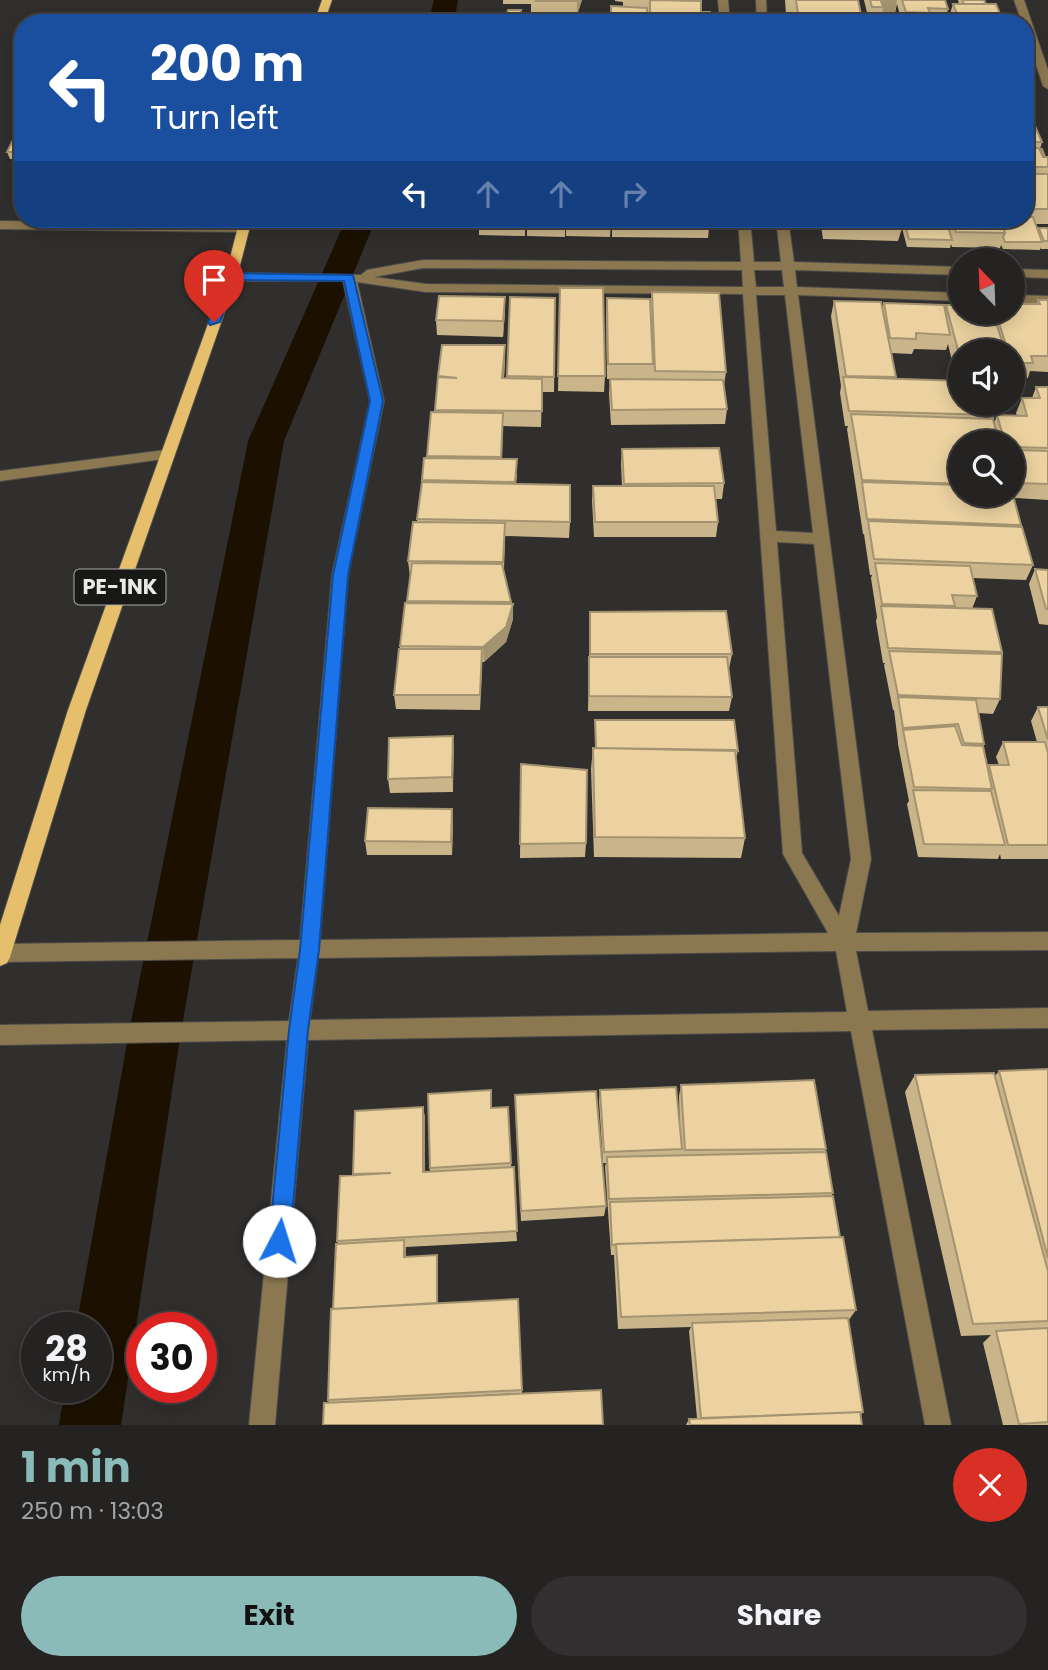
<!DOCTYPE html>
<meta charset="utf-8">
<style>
body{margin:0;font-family:Poppins,sans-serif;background:#312f2f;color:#f1f3f6;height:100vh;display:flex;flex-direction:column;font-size:26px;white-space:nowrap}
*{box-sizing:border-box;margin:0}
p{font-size:23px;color:#a3a4a5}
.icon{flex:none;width:38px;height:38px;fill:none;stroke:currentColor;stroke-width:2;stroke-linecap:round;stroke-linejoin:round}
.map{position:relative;height:1425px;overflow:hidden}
.sheet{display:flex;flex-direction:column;background:#252322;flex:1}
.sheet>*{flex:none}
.guide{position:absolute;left:14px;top:14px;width:1020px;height:214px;border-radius:28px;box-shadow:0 4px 18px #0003,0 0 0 2px #424040;background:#1a4fa0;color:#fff;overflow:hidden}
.needle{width:46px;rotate:337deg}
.fabs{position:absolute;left:948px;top:248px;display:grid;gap:14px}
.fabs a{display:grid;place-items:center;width:77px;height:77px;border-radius:50%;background:#252322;box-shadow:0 4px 18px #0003,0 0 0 2px #424040;font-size:35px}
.speed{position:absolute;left:21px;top:1312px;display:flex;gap:14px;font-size:35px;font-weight:700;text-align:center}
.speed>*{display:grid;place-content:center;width:91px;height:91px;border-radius:50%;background:#252322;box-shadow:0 4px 18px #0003,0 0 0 2px #424040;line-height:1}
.speed small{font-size:18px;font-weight:400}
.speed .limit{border:10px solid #d22;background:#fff;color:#111}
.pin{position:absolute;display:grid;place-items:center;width:60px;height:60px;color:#fff;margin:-72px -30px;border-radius:50% 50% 50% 0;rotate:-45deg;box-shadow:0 0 7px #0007}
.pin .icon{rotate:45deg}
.me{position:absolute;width:77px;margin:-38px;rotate:5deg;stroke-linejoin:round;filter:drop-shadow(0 0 5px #0008)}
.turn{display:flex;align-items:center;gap:24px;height:147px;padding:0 21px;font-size:32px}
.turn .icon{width:91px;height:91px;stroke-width:2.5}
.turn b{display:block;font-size:49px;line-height:60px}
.lanes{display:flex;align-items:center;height:66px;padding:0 21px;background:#0003;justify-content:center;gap:35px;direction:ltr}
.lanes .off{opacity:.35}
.round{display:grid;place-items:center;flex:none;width:74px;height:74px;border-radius:37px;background:#312f2f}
.headline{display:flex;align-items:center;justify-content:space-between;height:119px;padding:0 21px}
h1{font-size:42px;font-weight:700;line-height:52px;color:#8bbbb9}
.button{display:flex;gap:14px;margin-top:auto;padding:14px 21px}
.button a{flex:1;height:80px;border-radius:42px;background:#8bbbb9;color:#111;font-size:28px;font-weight:700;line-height:80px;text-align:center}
.button a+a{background:#312f2f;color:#f1f3f6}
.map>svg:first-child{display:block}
</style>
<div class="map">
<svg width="1048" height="1425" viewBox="0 0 1048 1425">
<rect width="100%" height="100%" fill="#312f2d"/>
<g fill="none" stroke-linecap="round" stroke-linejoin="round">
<path fill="#1c1100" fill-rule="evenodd" d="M434 0H458L454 23H428Z
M346 219H376L284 441 181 1032 121 1425H59L65 1388H96V1328H76L129 1032 248 441Z"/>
<g stroke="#4e4d4b" stroke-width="2">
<path id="minor" d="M718 0H728L730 23H720Z
M756 0H766L767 23H757Z
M1014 0H1024L1048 70V89L1043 86 1026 34V23H1022Z
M738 219H750L754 262H781L776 219H788L794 262 961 267V275L795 270 797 287 961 293V301L798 295 871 859 856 933 1048 932V950L856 951 868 1011 1048 1008V1028L872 1030 951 1425H925L851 1031 308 1040 275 1425H249L287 1040 0 1045V1025L289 1021 298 958 0 962 1 944 300 940 332 575 370 401 343 281H231L225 277 231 273 361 275 367 270 423 260 741 262ZM423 268 742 270 743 287 426 284 374 277ZM754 270H782L784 287H756ZM357 282 426 292 743 294 783 854 828 933 320 940 348 575 384 401ZM756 295H785L813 533 776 531ZM777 542 814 544 851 859 839 916 802 853ZM836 951 847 1012 310 1020 318 958Z
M0 221 242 224 248 228 242 232 0 229Z
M1013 269 1048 270V278L1013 277Z
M1013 295 1048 296V304L1013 303Z
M166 450 173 455 171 458 0 481V471Z"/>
</g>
<g stroke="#4e4d4b" stroke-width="2">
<path id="major" d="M322 0H332L324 23H314Z
M240 219H252L237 277 86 710 10 957 7 963 0 966V925L68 710 225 277Z"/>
</g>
<use href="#minor" fill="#8b7851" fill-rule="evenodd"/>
<use href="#major" fill="#e6bf6c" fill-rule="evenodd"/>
</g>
<path fill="#cab58a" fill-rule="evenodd" d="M503 0H582L577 15H536V12H531V4H503Z
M615 0H698L701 12H710V23H610L611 6 623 7V2L615 1ZM650 7 649 20H647V12H649Z
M785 0H858L861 14 860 21 872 23H793L792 14H786Z
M864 0H945L948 9 947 14H950L953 4H959L958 0H984L986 4 1004 23H902L897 4 895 13 882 14 880 21H869Z
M508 10H521V18H507Z
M1026 112 1042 142 1040 149 1045 157H1048V224H1036L1038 231 1039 228H1048V249H1041V247L1040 250 1003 249 1001 245 1000 248 952 247 951 244 950 248 907 247 902 228 898 241 823 239 820 219H900L901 224 903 219H946V221L947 219H1026Z
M23 124V159H10L7 152Z
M479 219H525V236L479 235Z
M527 219H565V237L527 236Z
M566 219H611L610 237 566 236Z
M612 219H710L708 238 612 237Z
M560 288 605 376 604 392 558 391Z
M652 292 726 372 724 385 727 409 725 424 611 425 609 394 610 379H607L606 313 607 298 650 311Z
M510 297 555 298 554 392H542L541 427 503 426 502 459 517 475 516 484 570 522 569 538 505 536 504 571 511 602 513 619 506 642 484 662H482L480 710 396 709 394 695 400 646 407 603 410 576 408 561 417 522 422 480 427 458 431 412H435L442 345 505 361 504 378H507Z
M1038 300H1048V372L1030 371 1028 378H1013V352H961V365H953L948 344 946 350 914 349 912 354 891 353 895 379 995 415 993 421 994 424 997 415 1017 416 1016 413 1022 398H1032L1036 387H1048V500L1014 498 1021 525 1020 527 1033 565 1026 580 973 578 977 596 972 609 1002 652 1000 699 993 714 978 713 984 744 983 746 987 768 989 765H999L996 757 1003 742H1037L1031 721 1038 707H1048V859H1001L1000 854 998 859 918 857 907 804 909 801 898 744V742L894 710H893L884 665 885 663H883L876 621 877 617 871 578 872 575H870L864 534H863L847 429 848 426H845L840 393 841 386 831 316 834 301 882 309 884 303 945 309 946 305 961 313H1013L1037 304ZM961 443H1013V495H961Z
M505 312 503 337 437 335 436 320Z
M622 449 724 483 722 499H716L718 522 716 537H594L592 501 593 486H622L621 464Z
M1035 569 1048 570V625L1039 624 1029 584Z
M590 612 732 654 729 669H728L732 697 729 711H588Z
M595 720 738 751 736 758 745 838 741 858 594 857 591 769 593 748H595Z
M453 736V792L390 793 388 779Z
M521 764 586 843 585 857 520 858Z
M452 809 453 823 452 855H367L365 841Z
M1048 1069V1425H1003L983 1343 991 1335 961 1336 905 1092 915 1075 995 1076 999 1071Z
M681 1085 826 1149 825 1152 833 1193 831 1196 856 1310 848 1321 863 1412 861 1415 862 1425H686L689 1419 697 1418 689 1331 691 1327 618 1329 614 1255H611L605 1167 606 1163H603L599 1101 600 1090 680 1131 679 1096Z
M423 1107 425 1118V1171H430V1168L492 1108 511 1163 517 1241 406 1247V1257L438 1265V1303L518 1299 522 1393 329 1403 328 1400 338 1243 337 1241 353 1175V1174Z
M515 1107 606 1206 604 1216 521 1221Z"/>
<path fill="#a49370" d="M577 0H582L577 15Z
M888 0H897L895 13 882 14 883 7 881 1Z
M505 297V312L503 337V321Z
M505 345V361L503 393 502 378Z
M513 604V619L506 642 484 662 483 647Z
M482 649V664L480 710V695Z
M453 736 454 751 453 792 452 777Z
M452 809 453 823 452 855 451 842Z
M423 1107 425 1118V1182L423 1172Z
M404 1240 406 1250V1266L404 1257Z
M437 1255 438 1265V1313L437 1304Z"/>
<path fill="#ebd2a0" stroke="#a49370" stroke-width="2" d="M537 0H577V1H536Z
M650 0 701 1V12H710V22L703 21V23H619V20H650Z
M796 0H858L861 14 798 13Z
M870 0H888L881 1 883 7H872Z
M902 0H945L948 9 928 8 930 13 906 12Z
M962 0H984L986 4H964Z
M953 4H996L1004 23H911L908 13 957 14Z
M611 6 647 8V18L611 16Z
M508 10H521L520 16 507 15Z
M800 16H815L816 20 871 21 872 23H801Z
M493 18H540V23H492Z
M52 19 96 20 94 23H50Z
M1026 112H1029L1042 142H1026Z
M21 124H23V152H7Z
M1026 148H1039L1043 157H1048V167H1026Z
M1040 149H1042L1045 157H1043Z
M1026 174H1048V209H1026Z
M1026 217H1033L1042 242H1005L1003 237 1005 233 1000 219H1026Z
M479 219H525V221L478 220Z
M527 219H565V229L527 228Z
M566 219H611V222H566Z
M613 219H710V223L613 222Z
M825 219H900L902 227 826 225Z
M903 219H946L952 240 909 239Z
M952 219H1000L1005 233 956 232Z
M1039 228H1048V241H1044Z
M560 288H603L605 376H558Z
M652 292 719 293 726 372 655 371Z
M439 296 505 297 503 321 436 320Z
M510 297 555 298 554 377 507 376Z
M607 298 650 299 653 364H608Z
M1038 300H1048V356H1031L1033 363H1013V352H1008L996 313H1013V304H1040Z
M834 301 881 302 896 377 846 376Z
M884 303 944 305 950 335 916 333V339L890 338Z
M946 305H961V313H993L1005 351 958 350Z
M442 345H505L502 378 542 379V411L435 410 438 377 457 378 438 376Z
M843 377 961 381V404H992L995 415 849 411Z
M610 379 723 380 727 409 612 410Z
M1036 387H1048V448L1013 447V443H1005L997 415 1027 416 1022 398H1040Z
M431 412 503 413 501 457 427 456Z
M851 414 993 419 999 443H961V484L862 480Z
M719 448 724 483 624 484 622 449Z
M1013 450 1048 451V484L1013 483Z
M424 458 517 459 515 482 422 480Z
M422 482 570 485V522L417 519Z
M862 482 961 485V495H1013L1021 525 867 519Z
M593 486H714L718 522H595Z
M868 521 1022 527 1033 565 874 559Z
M413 522 505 523 503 562 408 561Z
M412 563 502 564 511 602 407 601Z
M875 563 970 566 977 596 952 595 955 606 882 604Z
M1035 569 1048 570V609H1046Z
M405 603 513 604 506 627 483 647 400 646Z
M881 606 992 609 1002 652 888 648Z
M726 611 732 654H590V612Z
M399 649H482L480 695H394Z
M889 651 1002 654 1000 699 898 695Z
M589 657H727L732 697 589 696Z
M898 697 976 700 984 744 964 743 958 724 903 728Z
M1038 707H1048V740Z
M595 720H734L738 751 596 748Z
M955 726 962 745 983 746 992 789 914 787 903 730Z
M453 736 452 777 388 779 389 738Z
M1003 742H1045L1048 753V845H1008L989 765H1009Z
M593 748 735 750 745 838 595 837Z
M521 764 587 770 586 843 520 844Z
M913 790 991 791 1005 845 924 844Z
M368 808 452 809 451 842 365 841Z
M1048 1069V1258L999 1071Z
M994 1073 1048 1271V1321L973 1324 915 1075Z
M814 1080 826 1149 685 1150 681 1085Z
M676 1087 682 1149 604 1152 600 1090Z
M491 1090V1108L508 1107 511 1163 430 1168 428 1094Z
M596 1091 606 1206 521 1211 515 1095Z
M423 1107V1172L514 1167 517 1231 337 1241 340 1176 391 1173 353 1174 355 1111Z
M826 1152 833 1193 609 1199 607 1157Z
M833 1196 840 1237 616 1244V1245H612L610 1202Z
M843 1237 856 1310 621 1317 616 1244Z
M404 1240V1257L437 1255V1303L333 1309 336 1244Z
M518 1299 522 1390 328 1400 331 1309Z
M848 1318 863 1412 701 1418 692 1323Z
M1048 1328V1422L1019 1424 996 1331Z
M601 1390 603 1425H323L324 1403Z
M860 1412 862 1425H690L689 1419Z"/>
<path fill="#1a73e8" stroke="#114b97" stroke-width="2" d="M231 273 353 275 383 401 348 575 319 950 308 1030 290 1241 287 1248 279 1251 272 1248 269 1241 289 1030 300 950 333 575 370 401 344 281 236 280 220 322 210 325 208 322 225 277Z"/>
<g text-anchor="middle" stroke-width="7" stroke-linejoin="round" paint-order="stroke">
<rect fill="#181816" stroke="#aaaaa8" stroke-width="2" x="74.5" y="569.5" width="91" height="35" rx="5"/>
<g font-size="21" font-weight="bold" fill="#e9e9e7">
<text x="120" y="594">PE-1NK</text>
</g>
</g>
</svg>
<div class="fabs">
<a><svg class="needle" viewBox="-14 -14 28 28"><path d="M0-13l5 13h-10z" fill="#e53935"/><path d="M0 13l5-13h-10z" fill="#a3a4a5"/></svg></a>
<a><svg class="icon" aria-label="sound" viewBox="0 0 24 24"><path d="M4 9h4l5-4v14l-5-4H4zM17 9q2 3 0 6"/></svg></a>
<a><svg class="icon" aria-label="search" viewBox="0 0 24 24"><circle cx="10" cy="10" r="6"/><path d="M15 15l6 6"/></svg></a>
</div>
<div class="speed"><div>28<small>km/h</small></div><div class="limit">30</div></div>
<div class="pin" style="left:214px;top:322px;background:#d93025"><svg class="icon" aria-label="arrive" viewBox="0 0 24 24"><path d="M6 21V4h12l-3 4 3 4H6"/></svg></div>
<svg class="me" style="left:279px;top:1241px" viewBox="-20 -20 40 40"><circle r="19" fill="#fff"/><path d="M0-13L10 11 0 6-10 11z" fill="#1a73e8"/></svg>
<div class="guide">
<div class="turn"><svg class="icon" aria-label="left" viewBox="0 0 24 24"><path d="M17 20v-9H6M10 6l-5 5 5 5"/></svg><div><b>200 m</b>Turn left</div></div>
<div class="lanes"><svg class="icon" aria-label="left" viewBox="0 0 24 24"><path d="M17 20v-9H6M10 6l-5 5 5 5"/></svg><svg class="icon off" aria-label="ahead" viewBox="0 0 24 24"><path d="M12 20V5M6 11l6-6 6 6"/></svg><svg class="icon off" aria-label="ahead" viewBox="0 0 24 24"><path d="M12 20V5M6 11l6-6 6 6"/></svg><svg class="icon off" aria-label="right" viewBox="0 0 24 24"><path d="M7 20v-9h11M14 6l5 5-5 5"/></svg></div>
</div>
</div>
<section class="sheet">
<div class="headline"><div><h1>1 min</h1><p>250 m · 13:03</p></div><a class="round" style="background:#d93025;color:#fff"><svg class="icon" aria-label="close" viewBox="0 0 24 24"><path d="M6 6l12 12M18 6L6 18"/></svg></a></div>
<div class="button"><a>Exit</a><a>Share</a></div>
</section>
